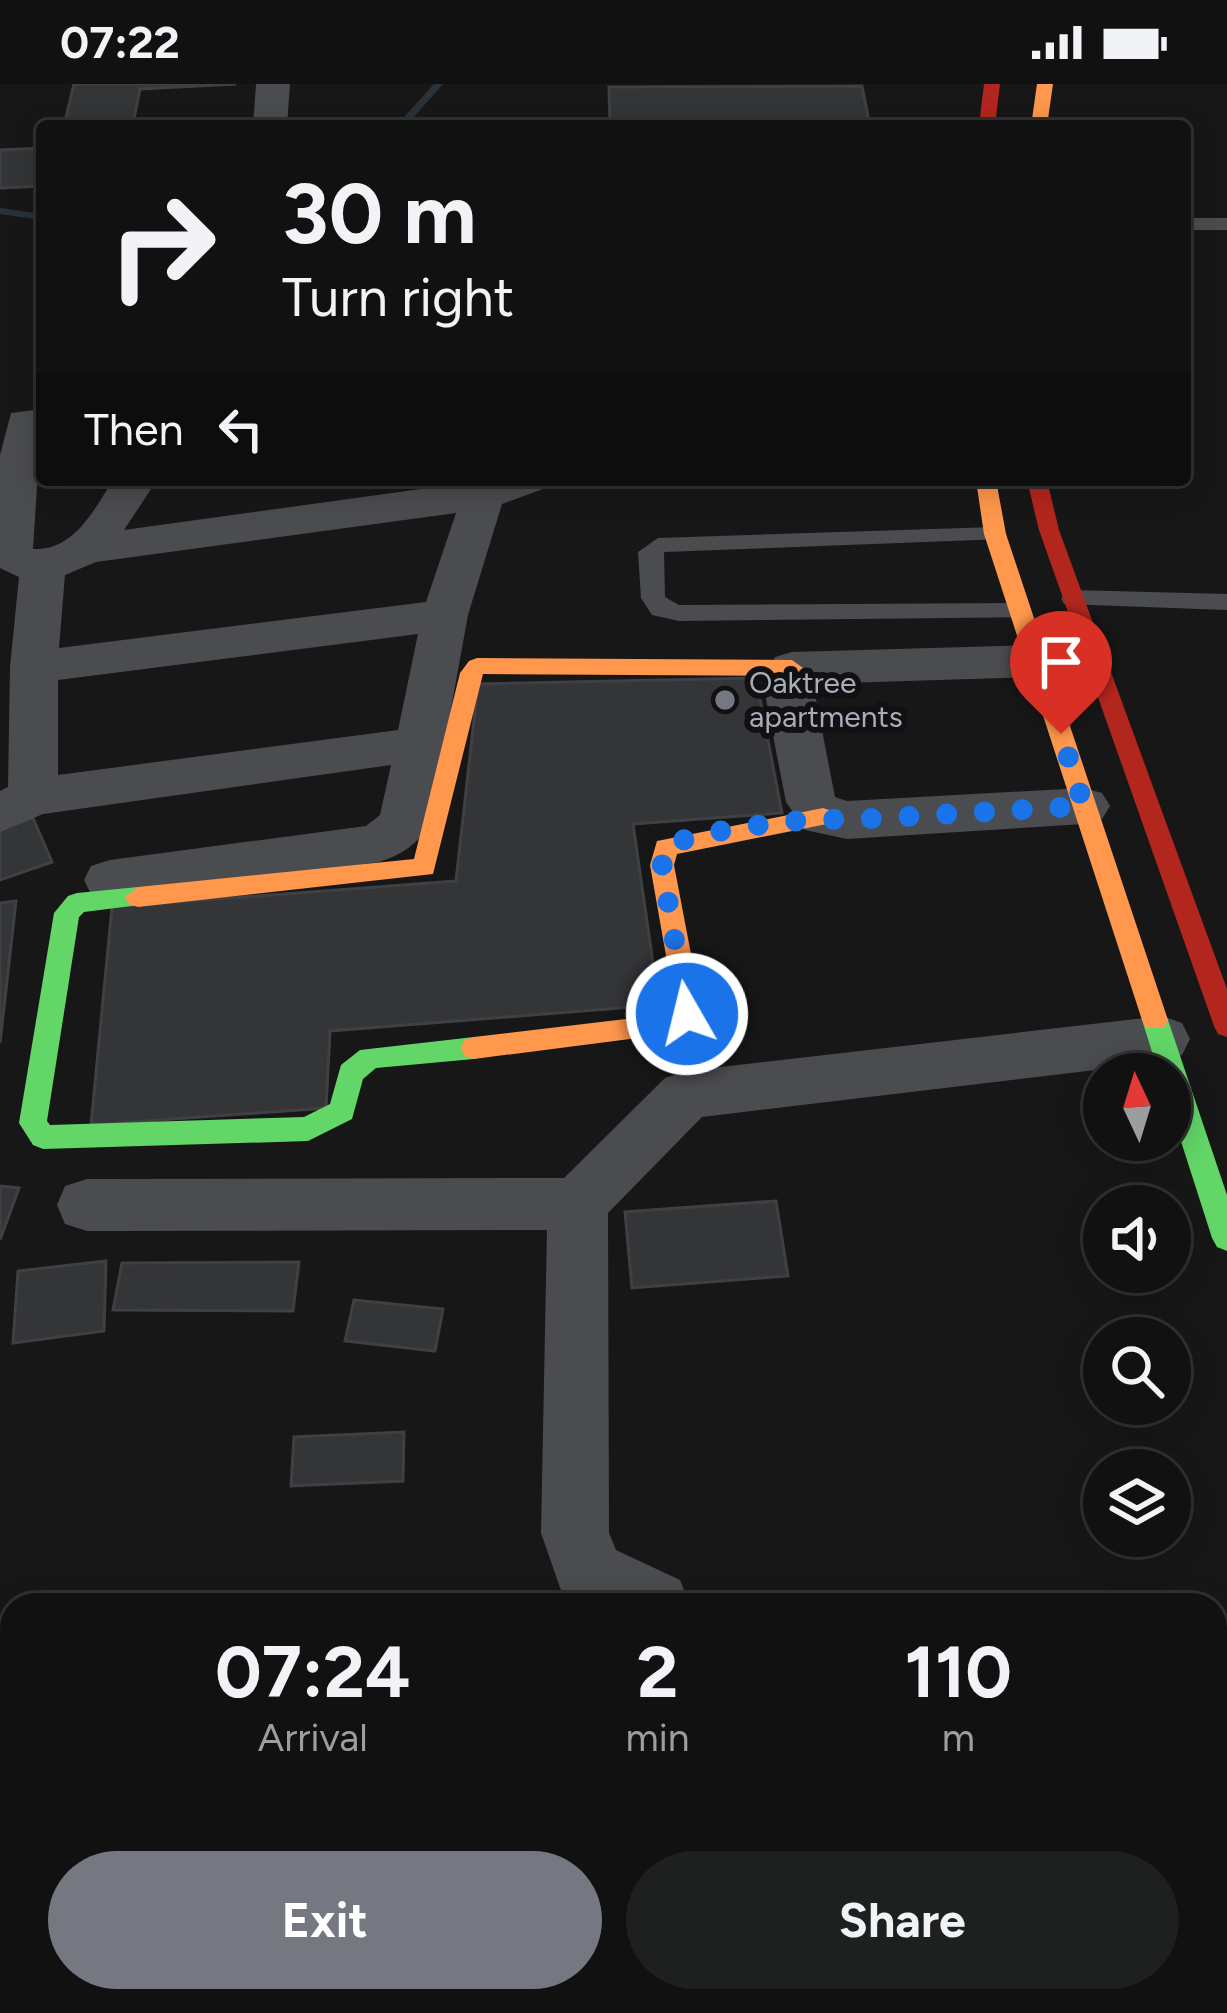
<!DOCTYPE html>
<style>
body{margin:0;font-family:Figtree,sans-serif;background:#1e1f1f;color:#f1f3f6;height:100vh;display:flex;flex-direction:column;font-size:45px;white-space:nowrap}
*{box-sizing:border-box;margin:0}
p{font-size:39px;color:#9c9d9f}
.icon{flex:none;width:66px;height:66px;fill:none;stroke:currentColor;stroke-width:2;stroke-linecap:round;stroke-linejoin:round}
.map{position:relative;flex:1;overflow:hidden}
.drawer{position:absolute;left:0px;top:1509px;width:1227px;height:420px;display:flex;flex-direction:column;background:#111;border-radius:36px 36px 0 0;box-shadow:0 6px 30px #0003,0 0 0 3px #303131}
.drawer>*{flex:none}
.banner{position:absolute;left:36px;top:36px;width:1155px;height:366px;border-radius:12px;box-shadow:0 6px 30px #0003,0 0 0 3px #303131;background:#111;color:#f1f3f6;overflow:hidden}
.needle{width:78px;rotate:356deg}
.controls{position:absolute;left:1083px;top:969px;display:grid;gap:24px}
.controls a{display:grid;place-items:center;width:108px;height:108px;border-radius:50%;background:#111;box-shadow:0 6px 30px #0003,0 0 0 3px #303131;font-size:60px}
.pin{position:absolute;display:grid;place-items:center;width:102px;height:102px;color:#fff;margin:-123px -51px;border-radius:50% 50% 50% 0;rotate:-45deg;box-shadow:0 0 12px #0007}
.pin .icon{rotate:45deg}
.me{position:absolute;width:132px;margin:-66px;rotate:352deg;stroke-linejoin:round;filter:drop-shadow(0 0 9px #0008)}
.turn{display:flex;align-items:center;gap:42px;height:252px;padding:0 48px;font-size:54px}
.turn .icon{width:156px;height:156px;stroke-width:2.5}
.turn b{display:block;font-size:84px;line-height:102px}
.then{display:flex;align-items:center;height:114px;padding:0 48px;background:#0003;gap:24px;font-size:45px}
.eta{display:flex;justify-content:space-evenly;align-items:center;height:204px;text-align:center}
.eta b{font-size:72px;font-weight:700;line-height:84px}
.primary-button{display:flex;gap:24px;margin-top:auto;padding:24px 48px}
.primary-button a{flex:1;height:138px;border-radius:72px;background:#757880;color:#fff;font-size:48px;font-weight:700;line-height:138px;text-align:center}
.primary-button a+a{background:#1e1f1f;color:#f1f3f6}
.status{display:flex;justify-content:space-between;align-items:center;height:84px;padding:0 60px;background:#111;direction:ltr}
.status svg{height:33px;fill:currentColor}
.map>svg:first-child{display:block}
</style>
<div class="status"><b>07:22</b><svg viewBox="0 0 49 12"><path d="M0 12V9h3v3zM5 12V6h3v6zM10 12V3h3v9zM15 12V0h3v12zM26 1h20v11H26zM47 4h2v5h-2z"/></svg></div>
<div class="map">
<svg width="1227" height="1929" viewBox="0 0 1227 1929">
<rect width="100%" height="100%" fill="#171717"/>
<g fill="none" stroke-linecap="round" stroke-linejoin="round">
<path fill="#2a3239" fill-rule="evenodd" d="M434 0H443L406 42H396Z
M0 124 42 130V136L0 130Z"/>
</g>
<path fill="#343537" stroke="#3f4043" stroke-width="3" d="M74 0H236L140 5 133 40 64 42Z
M862 2 870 42H610L609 3Z
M42 64V102L0 104V66Z
M756 594 782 729 633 740 659 921 330 947 326 1024 91 1041 112 823 456 797 478 600Z
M33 734 52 778 0 796V745Z
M16 817 0 959V819Z
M0 1102 19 1104 0 1156Z
M776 1117 788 1192 632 1204 625 1128Z
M106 1177 104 1247 13 1259 18 1187Z
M299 1178 293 1227 113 1226 122 1179Z
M354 1216 443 1225 435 1267 345 1257Z
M404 1348 403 1397 291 1402 294 1353Z
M239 1509H363L361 1521H238Z
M94 1917H228L229 1929H93Z"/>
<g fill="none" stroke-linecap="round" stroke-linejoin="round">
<path fill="#4b4c50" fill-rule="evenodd" d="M1185 134H1227V146H1185Z
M995 443 1007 450 1003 455 664 468 665 513 679 521 1020 519 1029 521V533L679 537 652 531 641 514 638 468 658 454Z
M1073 506 1227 510V526L1064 520 1061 514Z"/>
<path fill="#4b4c50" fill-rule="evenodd" d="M256 0H290L287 42H253Z
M42 325 33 465C74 467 94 426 113 396H157L124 446 486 396H550L543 405 502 420 468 531 430 740C418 760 401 771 379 778L110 816 91 810 84 796 91 782 110 776 366 742 380 731 391 681 43 730 0 748V707L8 703 10 583 19 493 0 484V371L11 329ZM456 429 426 518 59 564 65 491 96 478ZM418 550 398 646 58 691V596Z
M1037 561 1054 566 1061 577 1054 588 1037 593 813 600 835 713 847 717 1084 704 1102 709 1110 722 1102 735 1084 740 847 755 805 746 786 718 764 605 775 573 792 568Z
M1162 932 1182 939 1190 955 1182 971 1162 978 702 1033 608 1129 609 1449 616 1466 680 1496 690 1521H578L564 1515 541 1449 547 1146 87 1147 65 1140 57 1121 65 1102 87 1095 564 1094 665 994 686 987Z
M1215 1532H1227V1604H1215Z
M651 1917H731L732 1929H652Z"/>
<path fill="#63d668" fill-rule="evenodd" d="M138 803 151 813 147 820 84 828 79 833 47 1037 50 1041 304 1033 330 1020 341 981 360 966 474 953 484 956 487 964 484 972 474 975 376 984 363 995 352 1035 308 1057 43 1065 33 1061 19 1039 54 829 68 812 77 809Z
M1155 925 1164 928 1168 936 1227 1111V1167L1217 1163 1212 1154 1170 1023V990H1159L1142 936 1146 928Z"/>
<path fill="#ff974d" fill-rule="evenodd" d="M1037 0H1053L1047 42H1031Z
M976 396H996L1006 450 1168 936 1164 944H1146L1142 936 984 450Z
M477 574 792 576 803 584 792 592 483 590 433 790 138 823 129 820 125 813 138 803 414 775 460 589 469 577Z
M823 724 832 727 835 733 832 739 677 770 674 781 700 917 697 932 684 948 474 975 464 972 461 964 464 956 474 953 668 930 674 917 650 781 657 757Z"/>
<path fill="#b3261e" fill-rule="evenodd" d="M984 0H1000L995 42H979Z
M1027 396H1047L1059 446 1227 905V953L1218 950 1214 942 1039 446Z"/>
</g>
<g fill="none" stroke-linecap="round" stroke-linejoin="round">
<path stroke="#1a73e8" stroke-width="21" stroke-dasharray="0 37.8" d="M687 930 662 782 666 763C696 746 812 732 847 736L1084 722 1061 650"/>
</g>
<circle fill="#757880" stroke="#111113" stroke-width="4.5" cx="725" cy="616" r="12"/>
<g text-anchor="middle" stroke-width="12" stroke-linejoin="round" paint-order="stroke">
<g font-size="30" fill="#a8adb8" stroke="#111113" text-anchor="start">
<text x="749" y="609">Oaktree<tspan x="749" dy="34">apartments</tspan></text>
</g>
</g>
</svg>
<div class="controls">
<a><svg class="needle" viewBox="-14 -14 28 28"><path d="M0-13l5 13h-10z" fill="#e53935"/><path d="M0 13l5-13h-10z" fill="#9c9d9f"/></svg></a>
<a><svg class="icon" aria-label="sound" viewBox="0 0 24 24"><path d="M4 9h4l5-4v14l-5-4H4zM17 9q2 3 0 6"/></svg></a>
<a><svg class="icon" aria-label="search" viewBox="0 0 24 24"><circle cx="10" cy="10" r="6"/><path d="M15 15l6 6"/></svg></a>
<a><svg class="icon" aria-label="layers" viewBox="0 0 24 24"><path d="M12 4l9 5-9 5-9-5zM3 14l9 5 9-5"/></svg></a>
</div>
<div class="pin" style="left:1061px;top:650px;background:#d93025"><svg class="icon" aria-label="arrive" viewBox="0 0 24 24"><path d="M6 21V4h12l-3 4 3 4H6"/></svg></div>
<svg class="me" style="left:687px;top:930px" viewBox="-20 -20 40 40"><circle r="17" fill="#1a73e8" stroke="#fff" stroke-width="3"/><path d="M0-11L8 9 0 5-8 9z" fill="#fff"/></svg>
<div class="banner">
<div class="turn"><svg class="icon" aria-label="right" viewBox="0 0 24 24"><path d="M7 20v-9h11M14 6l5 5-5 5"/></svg><div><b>30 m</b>Turn right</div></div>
<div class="then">Then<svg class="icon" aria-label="left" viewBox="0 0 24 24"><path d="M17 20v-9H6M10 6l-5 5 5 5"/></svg></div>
</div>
<section class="drawer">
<div class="eta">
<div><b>07:24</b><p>Arrival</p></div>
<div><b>2</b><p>min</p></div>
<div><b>110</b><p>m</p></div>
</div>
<div class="primary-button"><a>Exit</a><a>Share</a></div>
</section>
</div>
